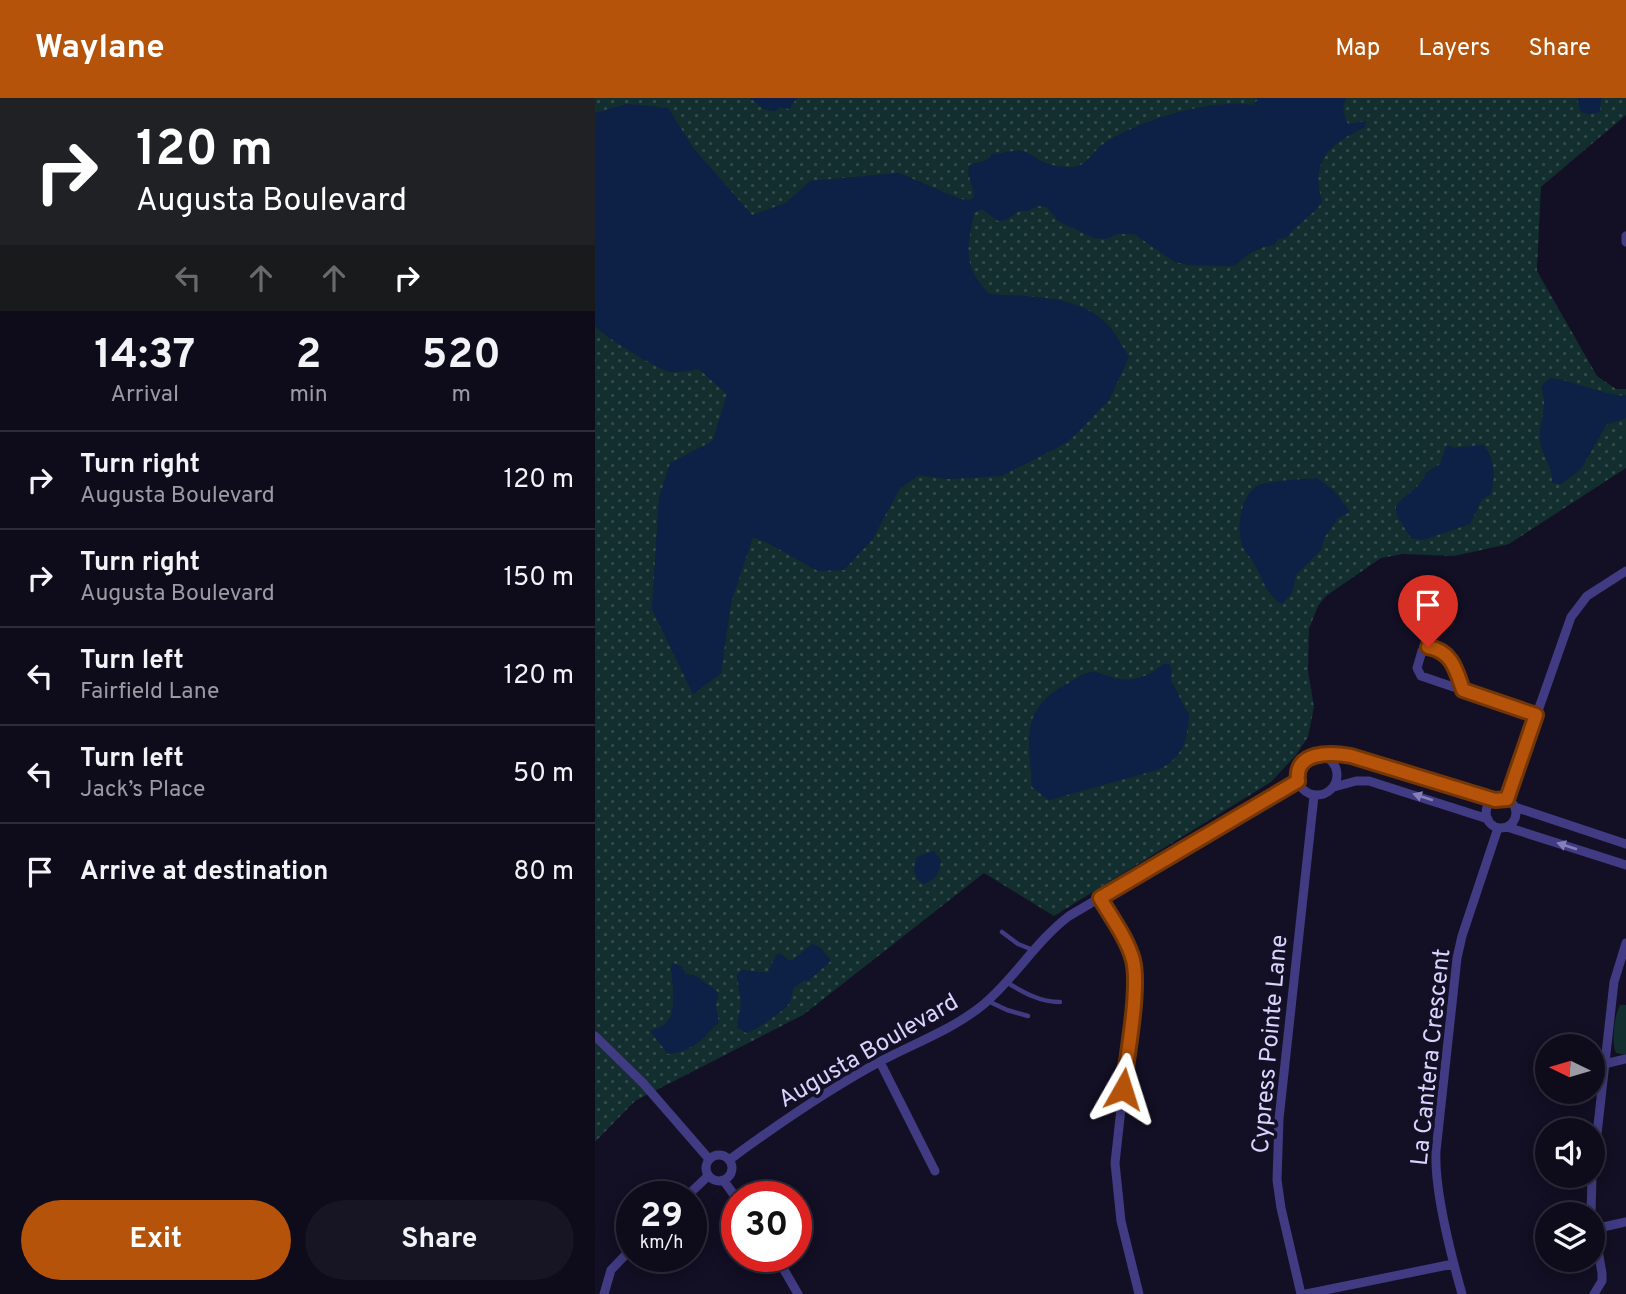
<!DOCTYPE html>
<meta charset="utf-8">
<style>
body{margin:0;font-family:Overpass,sans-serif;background:#171424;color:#f1f3f6;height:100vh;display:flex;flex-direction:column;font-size:26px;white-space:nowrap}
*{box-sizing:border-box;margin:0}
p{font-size:23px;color:#9b9ba3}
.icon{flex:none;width:38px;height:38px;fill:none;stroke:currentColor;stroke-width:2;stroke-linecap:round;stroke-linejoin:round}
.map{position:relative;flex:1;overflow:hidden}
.details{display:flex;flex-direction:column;background:#0e0b1b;width:595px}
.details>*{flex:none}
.guide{background:#202124;color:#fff;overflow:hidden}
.needle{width:46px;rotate:275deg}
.buttons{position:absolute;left:940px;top:936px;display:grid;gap:14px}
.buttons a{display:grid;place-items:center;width:70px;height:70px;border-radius:50%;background:#0e0b1b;box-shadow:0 4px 18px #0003,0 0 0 2px #2e2b3a;font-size:35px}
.speed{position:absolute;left:21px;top:1083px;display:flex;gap:14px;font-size:35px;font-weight:700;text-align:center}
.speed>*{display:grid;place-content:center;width:91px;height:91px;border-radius:50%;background:#0e0b1b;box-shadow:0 4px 18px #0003,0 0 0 2px #2e2b3a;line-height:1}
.speed small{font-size:18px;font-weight:400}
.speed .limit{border:10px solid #d22;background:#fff;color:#111}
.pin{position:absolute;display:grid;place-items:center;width:60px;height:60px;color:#fff;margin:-72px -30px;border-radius:50% 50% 50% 0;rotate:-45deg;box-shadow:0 0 7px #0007}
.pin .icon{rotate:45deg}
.me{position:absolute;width:77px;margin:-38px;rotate:6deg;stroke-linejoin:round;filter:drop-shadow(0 0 5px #0008)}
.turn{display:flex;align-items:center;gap:24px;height:147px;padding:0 21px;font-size:32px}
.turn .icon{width:91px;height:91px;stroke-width:2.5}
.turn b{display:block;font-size:49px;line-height:60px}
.lanes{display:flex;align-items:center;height:66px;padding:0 21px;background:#0003;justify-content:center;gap:35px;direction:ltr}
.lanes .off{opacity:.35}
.eta{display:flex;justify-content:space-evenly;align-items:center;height:119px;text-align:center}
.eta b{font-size:42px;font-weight:700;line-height:49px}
.cta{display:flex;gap:14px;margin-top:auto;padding:14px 21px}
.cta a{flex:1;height:80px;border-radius:42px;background:#b45309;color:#fff;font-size:28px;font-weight:700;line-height:80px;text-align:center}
.cta a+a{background:#171424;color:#f1f3f6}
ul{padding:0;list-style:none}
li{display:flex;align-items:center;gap:21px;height:98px;padding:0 21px;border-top:2px solid #2e2b3a}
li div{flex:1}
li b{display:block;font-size:26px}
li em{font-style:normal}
header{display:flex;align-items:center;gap:42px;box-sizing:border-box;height:98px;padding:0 35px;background:#b45309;color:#fff}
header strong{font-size:33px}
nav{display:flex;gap:38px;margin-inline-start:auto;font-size:24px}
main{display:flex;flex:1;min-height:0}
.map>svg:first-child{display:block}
</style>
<header>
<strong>Waylane</strong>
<nav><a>Map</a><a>Layers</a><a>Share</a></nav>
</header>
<main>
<section class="details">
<div class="guide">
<div class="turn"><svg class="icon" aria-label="right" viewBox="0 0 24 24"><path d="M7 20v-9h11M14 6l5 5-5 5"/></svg><div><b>120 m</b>Augusta Boulevard</div></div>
<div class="lanes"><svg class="icon off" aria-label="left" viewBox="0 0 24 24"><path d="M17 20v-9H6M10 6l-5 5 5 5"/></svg><svg class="icon off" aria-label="ahead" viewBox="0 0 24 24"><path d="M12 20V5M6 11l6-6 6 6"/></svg><svg class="icon off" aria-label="ahead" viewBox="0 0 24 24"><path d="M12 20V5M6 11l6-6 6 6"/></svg><svg class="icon" aria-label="right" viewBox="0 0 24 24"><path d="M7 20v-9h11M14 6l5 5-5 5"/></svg></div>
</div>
<div class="eta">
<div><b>14:37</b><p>Arrival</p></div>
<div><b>2</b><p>min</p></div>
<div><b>520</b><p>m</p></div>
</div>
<ul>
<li><svg class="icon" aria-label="right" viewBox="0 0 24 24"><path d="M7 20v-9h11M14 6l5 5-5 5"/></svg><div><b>Turn right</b><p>Augusta Boulevard</p></div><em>120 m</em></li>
<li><svg class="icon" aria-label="right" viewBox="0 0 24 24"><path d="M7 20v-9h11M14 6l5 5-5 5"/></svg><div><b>Turn right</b><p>Augusta Boulevard</p></div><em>150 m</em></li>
<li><svg class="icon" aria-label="left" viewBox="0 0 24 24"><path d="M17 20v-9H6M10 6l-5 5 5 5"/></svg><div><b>Turn left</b><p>Fairfield Lane</p></div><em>120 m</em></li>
<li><svg class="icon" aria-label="left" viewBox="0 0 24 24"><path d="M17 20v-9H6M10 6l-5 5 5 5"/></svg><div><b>Turn left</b><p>Jack’s Place</p></div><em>50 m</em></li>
<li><svg class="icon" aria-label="arrive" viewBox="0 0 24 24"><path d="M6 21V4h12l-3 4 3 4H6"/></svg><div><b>Arrive at destination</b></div><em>80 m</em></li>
</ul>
<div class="cta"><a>Exit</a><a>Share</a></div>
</section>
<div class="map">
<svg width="1031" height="1196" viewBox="0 0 1031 1196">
<defs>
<pattern id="grass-dots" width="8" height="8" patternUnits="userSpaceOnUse" patternTransform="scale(1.75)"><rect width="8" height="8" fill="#122e2e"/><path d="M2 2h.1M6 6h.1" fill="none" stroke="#344b4d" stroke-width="1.8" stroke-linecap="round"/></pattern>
</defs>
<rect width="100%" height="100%" fill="#130f24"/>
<path fill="url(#grass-dots)" d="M0 0H1031V17L946 89 942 173 1002 278 1021 291H1031V370L914 446 859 458 808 456 786 460 731 498 723 508 714 531 713 573 719 609 713 639 701 657 676 684 459 818 389 775 208 917 40 1003 0 1044Z"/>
<path fill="#122e2e" d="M1025 907H1031V957L1021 955C1016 944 1019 919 1025 907Z"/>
<path fill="#0d2045" d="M154 0H202L194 11 184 9 181 13C164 13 168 7 154 0Z
M661 0H751C746 10 749 17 753 26L771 23 770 29C735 46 715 61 727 104 717 119 702 125 691 140L683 141 679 147C662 149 651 157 639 168L594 167 580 164 539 136H522L512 141 499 140 463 123 452 109 443 108 432 113H424L411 122 403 123 387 111 379 115C372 152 367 167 394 196 433 199 477 196 509 223 519 232 527 248 534 259L514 302 473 344 406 378 352 381 324 377 305 390 277 442 249 472 223 473 173 445 158 439 136 505 126 575 98 596 57 511 64 400 75 365 118 343 132 296 104 271C96 272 84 275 76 274 62 271 10 239 0 228V15L33 6 73 10 99 51 157 117 191 105 215 83 304 75 365 101 375 102 379 98C378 86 372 79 374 67L392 62 397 56C408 56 417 52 428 53 433 54 441 60 446 63 455 68 474 71 483 68 491 66 499 53 507 47 541 23 616 0 657 7L663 2Z
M982 0H1006L1005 14 995 16 986 14Z
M955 280C973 281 1020 301 1031 297V320L1011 327 986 371 966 386 957 385C959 370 946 357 945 341 944 321 954 310 946 289Z
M852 347 859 350 888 347C900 360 901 381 895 397L887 401 875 426 828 442 816 440C812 433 800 418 801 409 802 402 827 390 831 375L845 366Z
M722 380 739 393 755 414 743 420 729 440 726 452 701 477 697 495 687 506C672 498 668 481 660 467 657 460 650 455 648 449 641 431 645 399 662 388 670 383 711 381 722 380Z
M568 566H574L577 572 576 584C584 594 586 606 594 616 593 642 587 662 562 672L454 702 437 689C435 644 423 613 470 587 479 583 488 574 498 574 509 575 515 580 524 581 539 584 558 577 568 566Z
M339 753 346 763C344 775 341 781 329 786 317 779 318 770 322 759Z
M217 846 225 849 236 863 214 882 208 883 198 890C197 898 196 906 189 911 180 918 161 932 151 935L142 929 146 905 142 877 147 872 173 875 181 857 185 855 193 862H198Z
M78 865 88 869 90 876 99 877 123 894 121 909 124 925C115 930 113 937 106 942 97 950 84 955 73 956L55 933C60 931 67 929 71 925 83 915 77 882 76 869Z"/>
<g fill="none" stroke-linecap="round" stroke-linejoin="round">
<path stroke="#403b82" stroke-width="4.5" d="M407 834 423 846 438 852
M411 884C428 894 444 904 465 904
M393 903 412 912 433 918"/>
<path stroke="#403b82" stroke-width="9" d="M1031 138V144
M868 592C862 575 852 539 827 553L822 570 826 578 941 617
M702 677a20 20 0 1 1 40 0a20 20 0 1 1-40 0Z
M729 658 745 656 756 658 900 702
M739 689 761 683H774L893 721
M891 715a15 15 0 1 1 30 0a15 15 0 1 1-30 0Z
M912 701 976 519 992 498 1031 473
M920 709 1031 746
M912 729 1031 767
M505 800 536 855 539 866V893L520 1065 526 1123 544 1196
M0 938 48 985 114 1061
M285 964 340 1073
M1009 966 1031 961
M111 1070a13 13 0 1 1 26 0a13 13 0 1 1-26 0Z
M134 1062C183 1026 232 992 286 963 320 945 359 931 389 906 420 880 440 844 474 818L703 683
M998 1072 1019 884 1031 845
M129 1083 142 1101
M91 1099 113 1078
M996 1116 997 1078
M998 1124 1007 1175V1183L999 1196
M999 1131 1031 1124
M181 1158 203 1196
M9 1196 16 1172 37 1150
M706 1196 686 1110 682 1082 684 1021 719 698
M711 1196 858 1166
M867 1196C856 1157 839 1093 841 1053L862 860 867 838 903 730"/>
</g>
<defs><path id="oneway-solid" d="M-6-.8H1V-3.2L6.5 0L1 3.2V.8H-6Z" transform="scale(1.75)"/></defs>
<g fill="#857fba">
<use href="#oneway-solid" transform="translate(828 699) rotate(-162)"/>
<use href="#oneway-solid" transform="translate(972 748) rotate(-162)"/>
</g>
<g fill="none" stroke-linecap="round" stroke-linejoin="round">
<g stroke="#753606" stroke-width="18">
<path id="route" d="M528 991C532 959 545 890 538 862 532 840 516 819 505 800L703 683C699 653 735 654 756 658L900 702 912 701 941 617 868 592C861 572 857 553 833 549"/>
</g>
<use href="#route" stroke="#b45309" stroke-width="12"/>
</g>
<g text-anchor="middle" stroke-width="7" stroke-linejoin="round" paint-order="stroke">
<g font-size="24" fill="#dad3fe" stroke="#130f24">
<text transform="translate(674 946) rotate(-85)" y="8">Cypress Pointe Lane</text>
<text transform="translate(273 952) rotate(-30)" y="8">Augusta Boulevard</text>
<text transform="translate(835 959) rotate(-84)" y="8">La Cantera Crescent</text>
</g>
</g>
</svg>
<div class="buttons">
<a><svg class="needle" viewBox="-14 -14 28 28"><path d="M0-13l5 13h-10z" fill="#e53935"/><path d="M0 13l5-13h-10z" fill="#9b9ba3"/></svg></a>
<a><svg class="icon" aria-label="sound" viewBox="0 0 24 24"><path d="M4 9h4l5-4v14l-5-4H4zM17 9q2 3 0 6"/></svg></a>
<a><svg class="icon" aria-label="layers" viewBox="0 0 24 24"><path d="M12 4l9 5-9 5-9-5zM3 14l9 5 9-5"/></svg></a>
</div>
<div class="speed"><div>29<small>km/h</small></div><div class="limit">30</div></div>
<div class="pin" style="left:833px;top:549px;background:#d93025"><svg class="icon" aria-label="arrive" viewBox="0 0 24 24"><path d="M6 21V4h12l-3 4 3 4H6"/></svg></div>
<svg class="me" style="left:528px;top:991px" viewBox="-20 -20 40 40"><path d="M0-17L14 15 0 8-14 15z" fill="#b45309" stroke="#fff" stroke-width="4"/></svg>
</div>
</main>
